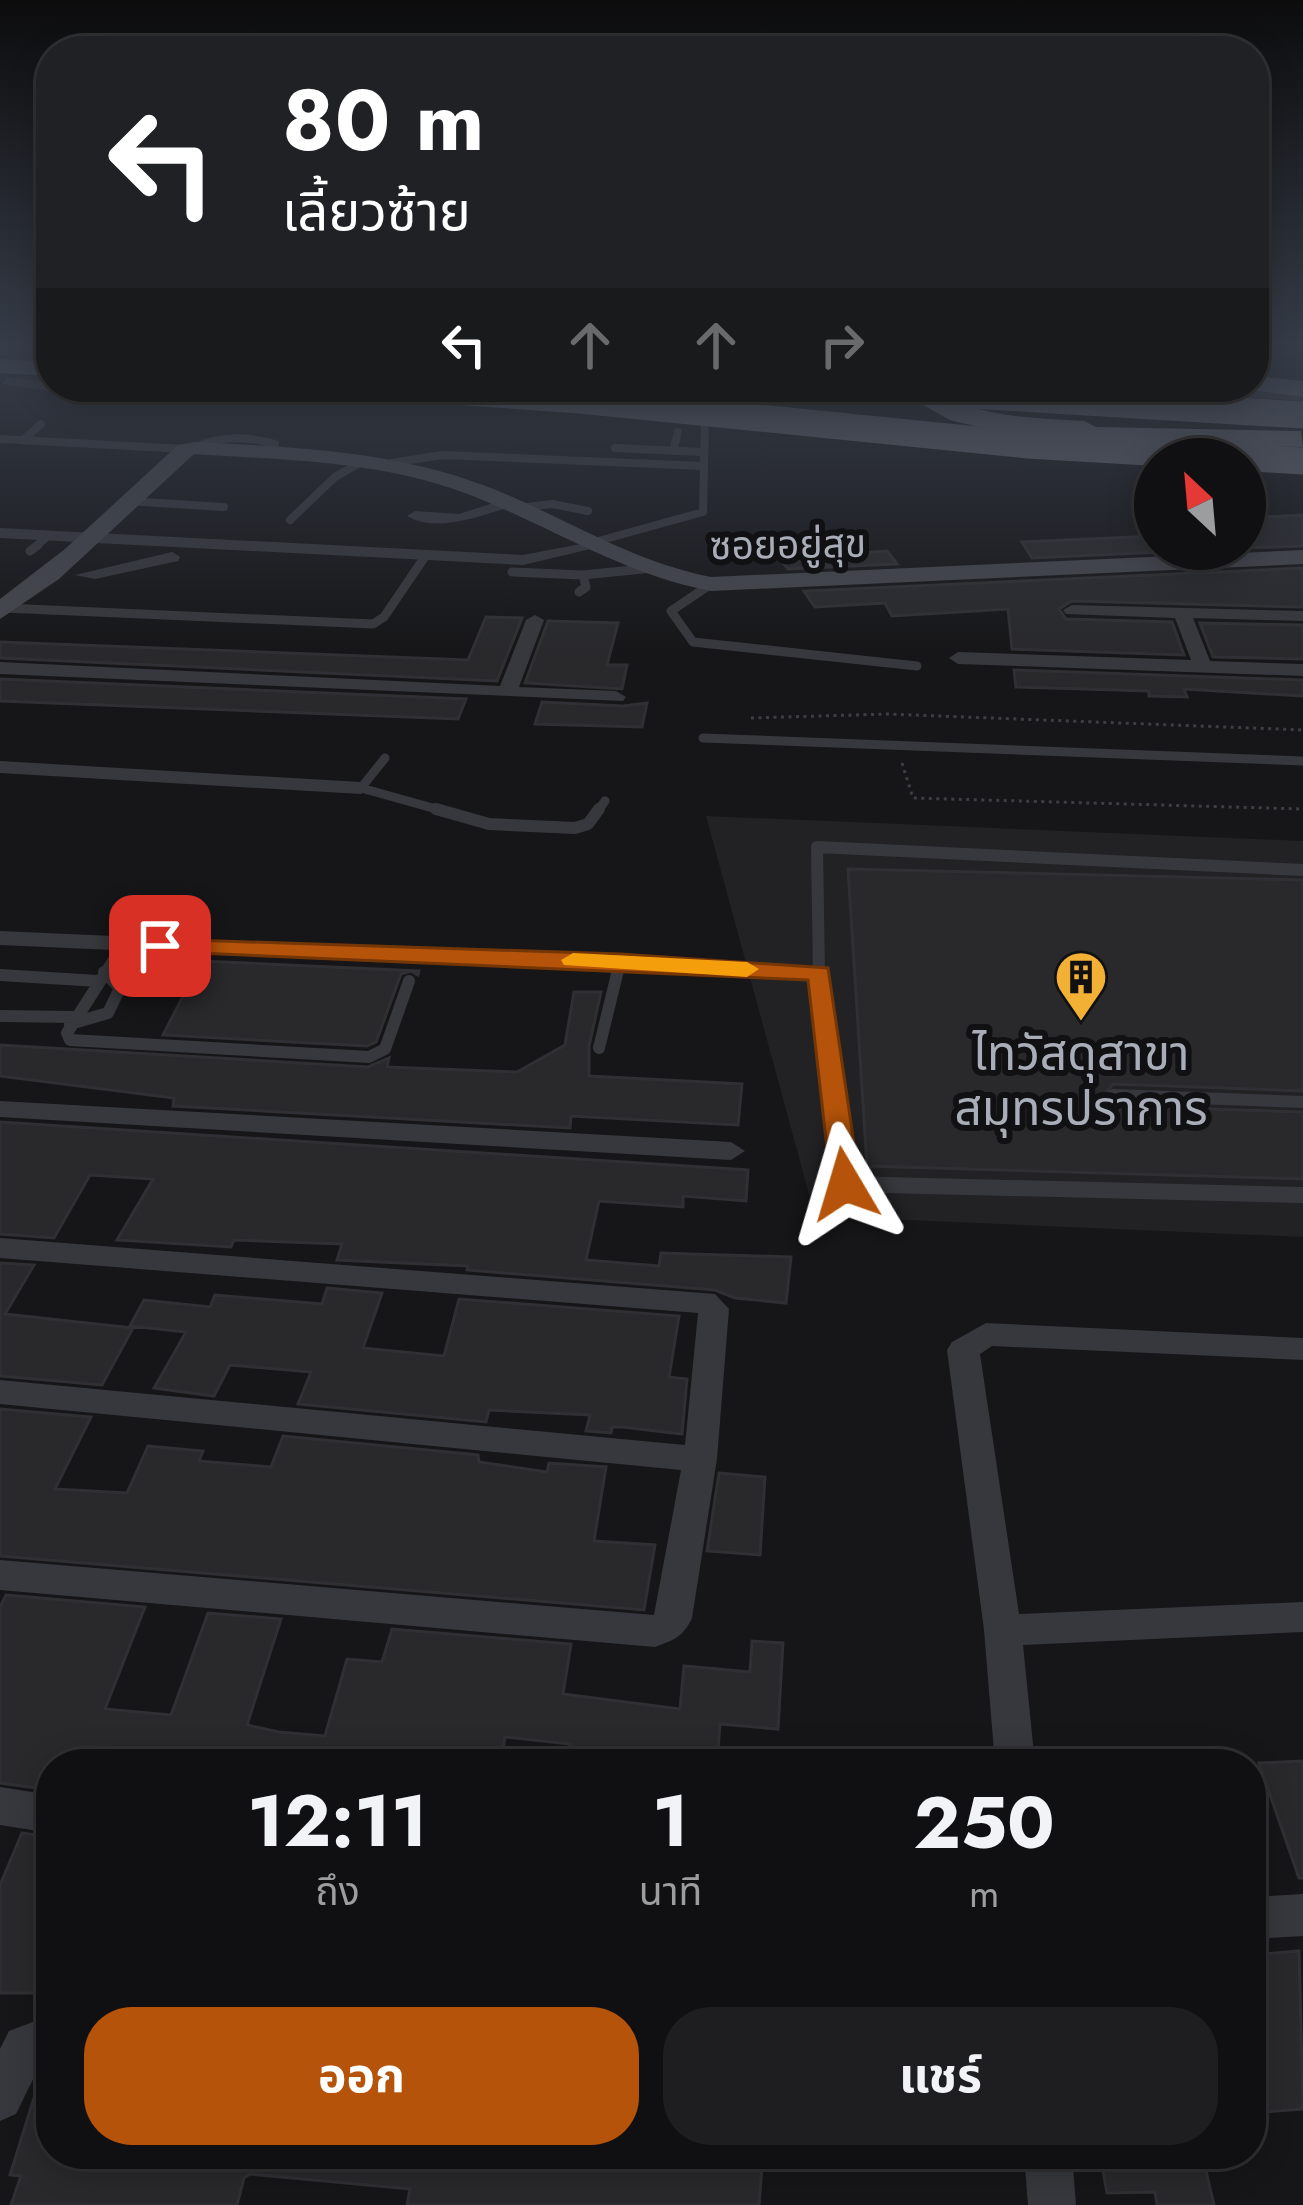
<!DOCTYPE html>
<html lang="th">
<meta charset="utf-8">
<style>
body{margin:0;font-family:Jost,"Noto Sans Thai",sans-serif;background:#1e1e20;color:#f1f3f6;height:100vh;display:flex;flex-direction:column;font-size:45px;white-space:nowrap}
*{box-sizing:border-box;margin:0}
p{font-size:39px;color:#9c9d9f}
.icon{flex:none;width:66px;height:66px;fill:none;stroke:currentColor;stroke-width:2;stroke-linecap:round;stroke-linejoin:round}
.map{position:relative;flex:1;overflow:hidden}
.side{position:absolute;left:36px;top:1749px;width:1230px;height:420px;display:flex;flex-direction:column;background:#101012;border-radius:48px;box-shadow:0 6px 30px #0003,0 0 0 3px #303032}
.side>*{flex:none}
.guide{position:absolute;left:36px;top:36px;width:1233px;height:366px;border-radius:48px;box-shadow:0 6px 30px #0003,0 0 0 3px #303032;background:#202124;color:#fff;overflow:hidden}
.needle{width:78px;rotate:334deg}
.controls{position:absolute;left:1134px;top:438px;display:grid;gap:24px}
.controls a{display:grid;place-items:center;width:132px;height:132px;border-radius:50%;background:#101012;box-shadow:0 6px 30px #0003,0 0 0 3px #303032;font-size:60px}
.pin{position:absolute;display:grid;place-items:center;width:102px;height:102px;color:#fff;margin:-51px;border-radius:24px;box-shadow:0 6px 18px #0006}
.me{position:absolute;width:132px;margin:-66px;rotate:353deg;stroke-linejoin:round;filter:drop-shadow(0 0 9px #0008)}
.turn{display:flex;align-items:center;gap:42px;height:252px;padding:0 48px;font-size:54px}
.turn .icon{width:156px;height:156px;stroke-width:2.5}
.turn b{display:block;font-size:84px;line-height:102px}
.lanes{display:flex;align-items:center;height:114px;padding:0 48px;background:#0003;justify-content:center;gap:60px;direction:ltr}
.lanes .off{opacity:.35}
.eta{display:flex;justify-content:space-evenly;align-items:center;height:204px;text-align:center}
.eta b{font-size:72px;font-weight:700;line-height:84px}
.action{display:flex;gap:24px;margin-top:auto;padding:24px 48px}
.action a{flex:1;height:138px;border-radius:48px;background:#b45309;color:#fff;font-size:48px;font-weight:700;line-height:138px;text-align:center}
.action a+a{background:#1e1e20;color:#f1f3f6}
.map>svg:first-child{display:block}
</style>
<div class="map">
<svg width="1303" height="2205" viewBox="0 0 1303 2205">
<rect width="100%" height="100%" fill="#161618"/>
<path fill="#222225" d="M706 816 1303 841V1237L815 1216Z"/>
<path fill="#29292c" stroke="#303034" stroke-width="3" d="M1303 515V546L1245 548V518Z
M1155 536V549H1226L1032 558 1022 542Z
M887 551 897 564 788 569 780 559Z
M1303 568V607L1072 601 1059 609 1066 619 1172 622 1184 655 1012 649 1008 609 892 616 885 603 815 607 804 591Z
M486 617 522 618 497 681 0 658V642L468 660Z
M548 621 618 623 607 665H627L622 689 525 683Z
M1200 623 1303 625V659L1213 657Z
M1014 670 1303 680V696L1184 689 1187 697 1149 696V691L1016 687Z
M0 679 466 699 458 719 0 701Z
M542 702 623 706 647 703 642 727 535 724Z
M848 869 1303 880V1091L1113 1084 1103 1096 1113 1106 1303 1112V1179L867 1166Z
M201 961 419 971 418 975 411 971 401 974 376 1042 367 1046 163 1035Z
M574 992H601L589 1046V1076L742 1084 738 1125 571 1116 570 1128 173 1106 174 1098 0 1076V1045L368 1067 389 1058 387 1067 517 1072 565 1045Z
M0 1122 748 1170 746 1201 683 1196V1207L599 1201 586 1260 659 1266 661 1253 791 1257 786 1303 735 1298 715 1290 467 1270 468 1266 337 1260 342 1244 234 1240 231 1247 117 1240 153 1179 90 1175 54 1238 0 1234Z
M0 1263 34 1265 5 1314 133 1328 102 1385 0 1376Z
M327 1288 382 1293 363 1348 444 1356 459 1299 679 1316 669 1377 687 1379 682 1434 622 1427H612L611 1433 586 1431 590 1415 489 1410 486 1422 298 1404 311 1372 230 1365 214 1396 154 1388 186 1332 130 1326 144 1300 210 1307 215 1295 322 1304Z
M0 1409 91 1417 55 1489 127 1493 148 1446 203 1451 199 1461 271 1467 283 1436 478 1455 479 1462 547 1472 549 1463 606 1467 594 1541 655 1545 644 1610 0 1556Z
M719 1473 765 1477 760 1555 707 1551Z
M6 1595 145 1607 105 1709 171 1715 208 1613 281 1619 247 1725 279 1732 325 1736 347 1659 382 1662 392 1629 571 1644 563 1694 680 1709 684 1666 750 1672 752 1641 783 1643 778 1729 720 1724 717 1764H652L569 1752 570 1744 505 1737 501 1764H51V1790L0 1783V1607Z
M1303 1761V1878H1299L1259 1763Z
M22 1833 51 1837V1993H0V1885Z
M1299 1951 1303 2109 1251 2113V1955Z
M51 2064V2154H763L759 2205H407L410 2189 250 2174 244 2178 237 2205H11L21 2176 10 2175 43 2069Z
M1100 2154H1202L1214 2205H1157L1155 2192 1107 2193Z"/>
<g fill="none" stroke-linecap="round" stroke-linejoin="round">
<path stroke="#3d3f44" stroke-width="3" stroke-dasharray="3 4.5" stroke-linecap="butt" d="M751 718 887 714 1303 730
M902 763 913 798 1303 809"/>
<path stroke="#37383d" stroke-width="8" d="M1142 387 1303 397
M23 440 41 424
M194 448C220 435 247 436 275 444V453
M615 448 702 452
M673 451 678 432
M391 463 442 455 703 466
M126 501 224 507
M519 508 552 504 588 511
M290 520 335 477 365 460
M591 543 703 512 705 418
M34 548 48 536"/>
<path stroke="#37383d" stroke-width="9" d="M30 551 38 545
M512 572 583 575 643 569
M711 584 671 611 693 642 917 666
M579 592 586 587 583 575
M4 608 373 624 384 617 426 555
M703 738 1303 761
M385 758 361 788 447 812
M597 812 605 801"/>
<path stroke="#37383d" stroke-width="12" d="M436 809 489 824 575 828 588 824 599 809
M124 944 67 1033 70 1040 369 1057 385 1049 409 981
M0 975 98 981
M0 1016 74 1017
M70 1024 108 1013 120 988 104 972
M599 1048 620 962
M1113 1095 1303 1102
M842 1159 819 974 817 847 1303 870"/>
<path stroke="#37383d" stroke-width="16" d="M841 1156 845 1184 1303 1195"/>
<path fill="#37383d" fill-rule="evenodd" d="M7 377 51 383V387L420 390 427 394 420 398 51 391 2 384Z
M0 435 185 445 192 449 185 453 0 443Z
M509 498 517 503 514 506C481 515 438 534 407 516L415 511 459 514Z
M0 528 523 555 591 542 599 547 523 565 0 538Z
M172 552 180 557 178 561 95 579 75 575Z
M1072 605 1303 611V621L1193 618 1210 661 1303 664V676L958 664 949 658 958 652 1191 660 1175 618 1066 614 1063 610Z
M535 615 544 620 519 687 616 691 626 697 623 701 0 674V662L500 686 526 620Z
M0 761 361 782 371 788 361 794 0 773Z
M0 931 819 967 831 974 819 981 0 945Z
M0 1101 731 1142 745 1151 731 1160 0 1117Z
M0 1238 715 1294 729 1309 717 1459 692 1618C683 1637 674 1640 655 1647L0 1590V1560L654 1615 681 1470 0 1404V1380L685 1445 698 1313 0 1258Z
M986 1323 1303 1338V1360L992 1346 980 1354 1019 1614 1303 1602V1632L1023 1645 1035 1764H995L984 1630 947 1350 952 1342Z
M0 1787 51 1795V1833L0 1825Z
M1303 1894V1936L1251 1939V1897Z
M51 2015V2059L41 2063 16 2114 0 2121V2049L9 2031Z
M1024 2154H1072L1076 2205H1028Z"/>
<path fill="#45474d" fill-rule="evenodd" d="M194 442C291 447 390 450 483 485 560 514 628 561 711 577L1303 550V564L711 591C621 574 549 525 465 493 379 461 285 460 194 454L59 579 0 619V599L65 549 178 445Z"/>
<path fill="#63666e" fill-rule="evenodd" d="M0 359 51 362V376L0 373Z
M1254 376 1303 381V397L1245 389 1254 387Z
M912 387H938L939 393C986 418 1032 418 1084 421L1096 427 1301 431 1303 447 1050 442 1037 434 995 431 950 420 918 402Z"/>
<path stroke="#63666e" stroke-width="27" d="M397 387 580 400 1028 445 1303 461
M840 387 1303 415"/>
</g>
<linearGradient id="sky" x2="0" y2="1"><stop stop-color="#0c0c0d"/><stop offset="0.53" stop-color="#363c48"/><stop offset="1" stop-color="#363c48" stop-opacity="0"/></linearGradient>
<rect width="1303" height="653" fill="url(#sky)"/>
<path fill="#b45309" stroke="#753606" stroke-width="3" d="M160 939 620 954 828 968 860 1184 845 1194 831 1184 808 980 152 951V941Z"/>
<path fill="#f59e0b" d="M573 953 747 962 759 969 747 977 564 965 561 960Z"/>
<defs>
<g id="building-pin" transform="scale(2.7)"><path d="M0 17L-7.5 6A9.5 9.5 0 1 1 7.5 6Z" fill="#f2b134" stroke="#111113"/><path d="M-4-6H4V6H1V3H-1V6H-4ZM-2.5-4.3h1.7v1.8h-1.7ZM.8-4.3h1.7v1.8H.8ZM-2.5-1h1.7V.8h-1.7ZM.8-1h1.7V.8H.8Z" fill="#111"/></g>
</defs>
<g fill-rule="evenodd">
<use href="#building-pin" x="1081" y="977"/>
</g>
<g text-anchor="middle" stroke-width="12" stroke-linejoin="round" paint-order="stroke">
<g font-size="39" fill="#a8adb8" stroke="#111113">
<text transform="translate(788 544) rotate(-1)" y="14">ซอยอยู่สุข</text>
</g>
<g font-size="48" fill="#a8adb8" stroke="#111113">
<text x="1081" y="1070">ไทวัสดุสาขา<tspan x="1081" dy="55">สมุทรปราการ</tspan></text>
</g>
</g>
</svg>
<div class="controls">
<a><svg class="needle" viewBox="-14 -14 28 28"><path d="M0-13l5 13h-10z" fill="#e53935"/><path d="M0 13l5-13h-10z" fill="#9c9d9f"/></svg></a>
</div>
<div class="pin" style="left:160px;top:946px;background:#d93025"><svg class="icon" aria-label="arrive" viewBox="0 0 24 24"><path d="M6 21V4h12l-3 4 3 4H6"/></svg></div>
<svg class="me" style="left:845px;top:1184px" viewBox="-20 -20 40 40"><path d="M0-17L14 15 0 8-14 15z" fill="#b45309" stroke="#fff" stroke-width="4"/></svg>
<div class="guide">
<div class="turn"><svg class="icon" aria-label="left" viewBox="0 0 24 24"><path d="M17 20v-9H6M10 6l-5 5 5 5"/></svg><div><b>80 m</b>เลี้ยวซ้าย</div></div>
<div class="lanes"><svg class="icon" aria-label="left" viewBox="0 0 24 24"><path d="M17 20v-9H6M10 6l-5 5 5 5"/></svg><svg class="icon off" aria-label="ahead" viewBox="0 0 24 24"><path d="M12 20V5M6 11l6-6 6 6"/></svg><svg class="icon off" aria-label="ahead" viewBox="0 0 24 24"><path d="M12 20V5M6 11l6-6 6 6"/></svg><svg class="icon off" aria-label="right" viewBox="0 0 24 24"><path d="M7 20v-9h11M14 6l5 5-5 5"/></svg></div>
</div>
<section class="side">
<div class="eta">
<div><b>12:11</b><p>ถึง</p></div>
<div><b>1</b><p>นาที</p></div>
<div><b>250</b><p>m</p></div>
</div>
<div class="action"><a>ออก</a><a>แชร์</a></div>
</section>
</div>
